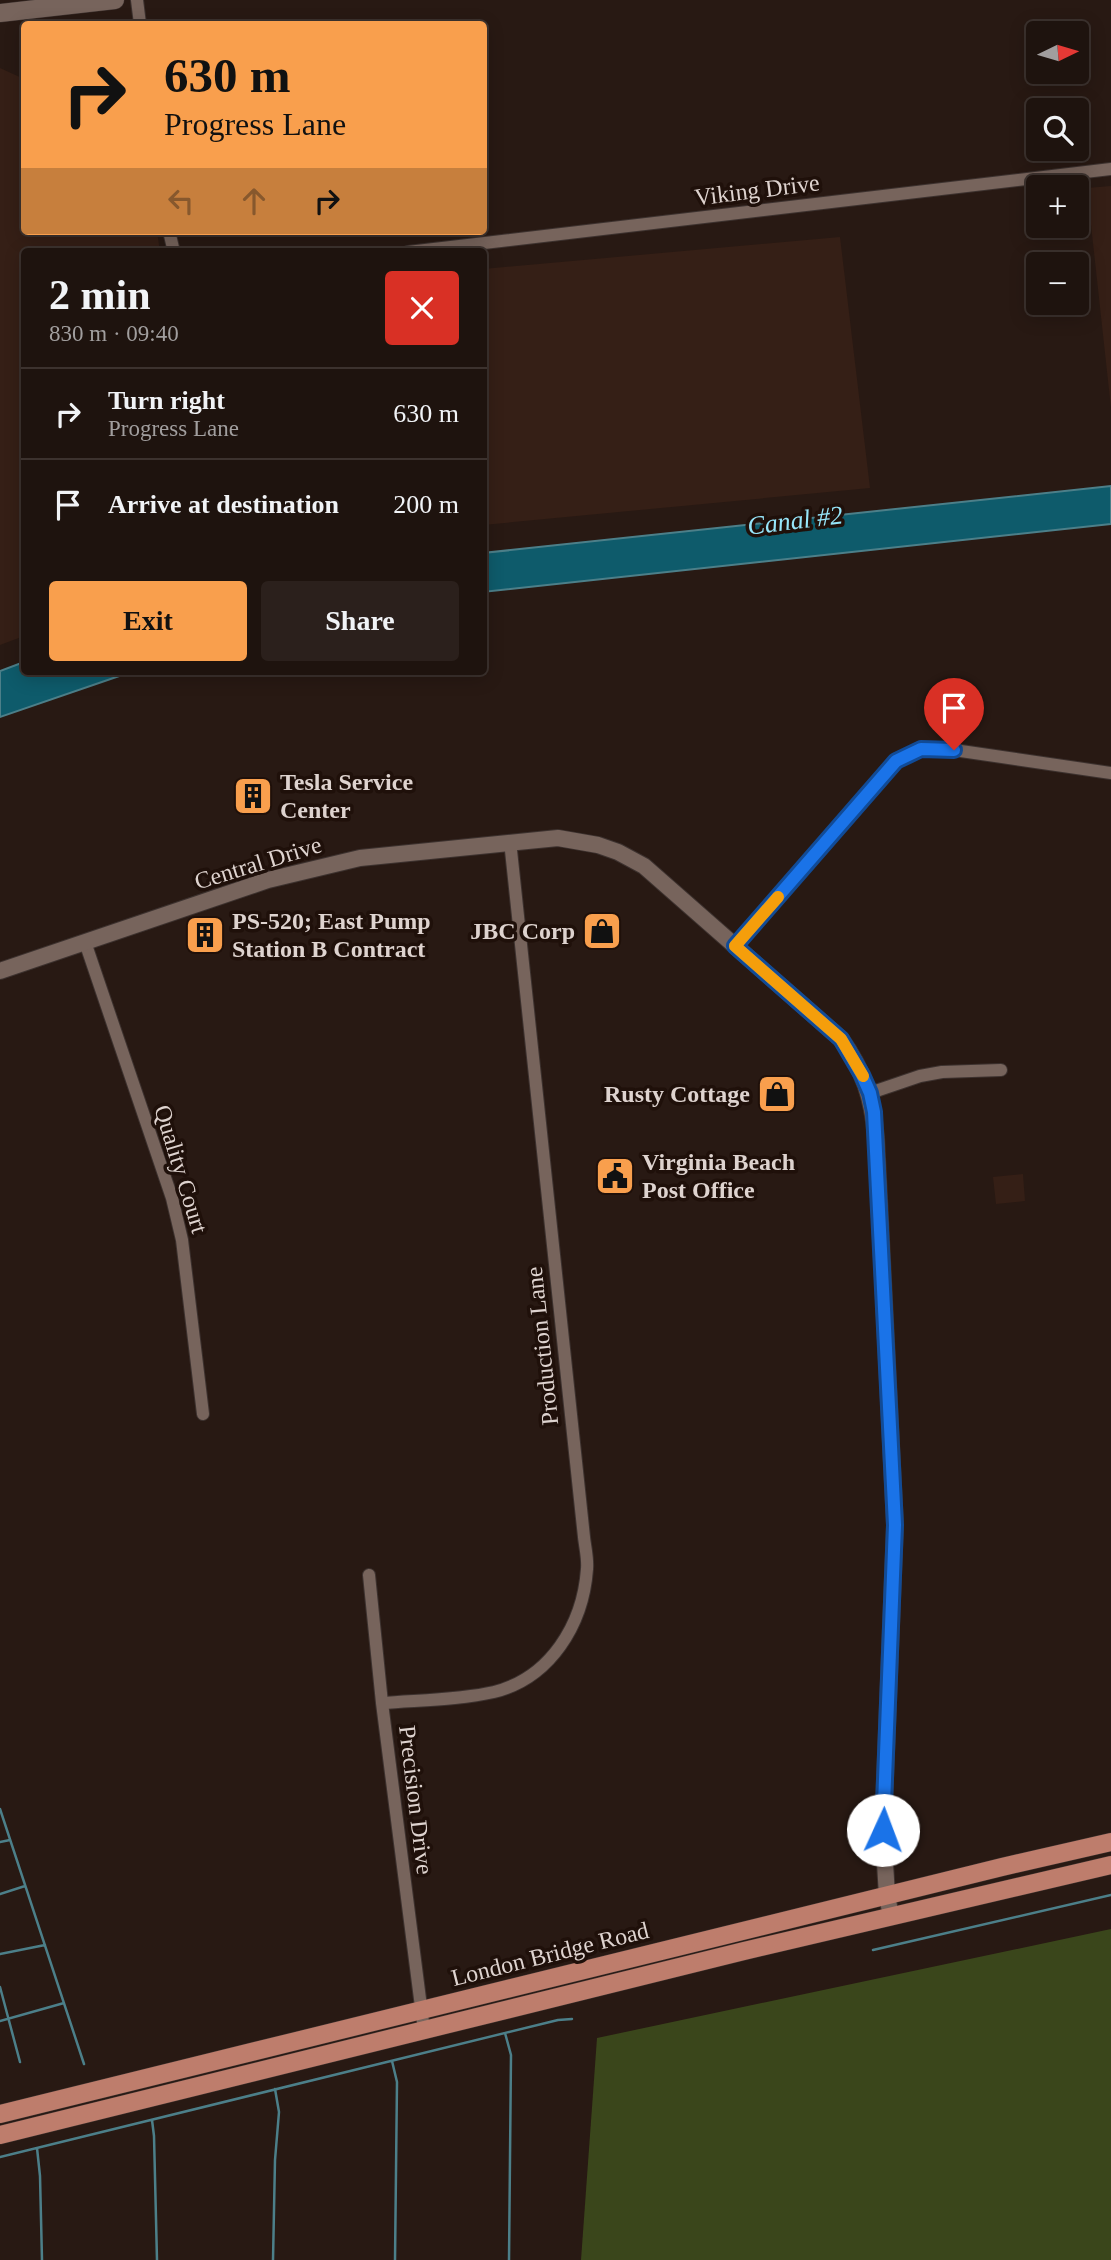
<!DOCTYPE html>
<meta charset="utf-8">
<style>
body{margin:0;font-family:Georgia,serif;background:#2b201c;color:#f1f3f6;height:100vh;display:flex;flex-direction:column;font-size:26px;white-space:nowrap}
*{box-sizing:border-box;margin:0}
p{font-size:23px;color:#a19e9e}
.icon{flex:none;width:38px;height:38px;fill:none;stroke:currentColor;stroke-width:2;stroke-linecap:round;stroke-linejoin:round}
.map{position:relative;flex:1;overflow:hidden}
.drawer{position:absolute;left:21px;top:248px;width:466px;height:427px;display:flex;flex-direction:column;background:#1e130e;border-radius:7px;box-shadow:0 4px 18px #0003,0 0 0 2px #3c322e}
.drawer>*{flex:none}
.hud{position:absolute;left:21px;top:21px;width:466px;height:214px;border-radius:7px;box-shadow:0 4px 18px #0003,0 0 0 2px #3c322e;background:#f99f4d;color:#111;overflow:hidden}
.needle{width:46px;rotate:85deg}
.fabs{position:absolute;left:1026px;top:21px;display:grid;gap:14px}
.fabs a{display:grid;place-items:center;width:63px;height:63px;border-radius:7px;background:#1e130e;box-shadow:0 4px 18px #0003,0 0 0 2px #3c322e;font-size:35px}
.pin{position:absolute;display:grid;place-items:center;width:60px;height:60px;color:#fff;margin:-72px -30px;border-radius:50% 50% 50% 0;rotate:-45deg;box-shadow:0 0 7px #0007}
.pin .icon{rotate:45deg}
.me{position:absolute;width:77px;margin:-38px;rotate:2deg;stroke-linejoin:round;filter:drop-shadow(0 0 5px #0008)}
.turn{display:flex;align-items:center;gap:24px;height:147px;padding:0 28px;font-size:32px}
.turn .icon{width:91px;height:91px;stroke-width:2.5}
.turn b{display:block;font-size:49px;line-height:60px}
.lanes{display:flex;align-items:center;height:66px;padding:0 28px;background:#0003;justify-content:center;gap:35px;direction:ltr}
.lanes .off{opacity:.35}
.round{display:grid;place-items:center;flex:none;width:74px;height:74px;border-radius:7px;background:#2b201c}
.summary{display:flex;align-items:center;justify-content:space-between;height:119px;padding:0 28px}
h1{font-size:42px;font-weight:700;line-height:52px}
.button{display:flex;gap:14px;margin-top:auto;padding:14px 28px}
.button a{flex:1;height:80px;border-radius:7px;background:#f99f4d;color:#111;font-size:28px;font-weight:700;line-height:80px;text-align:center}
.button a+a{background:#2b201c;color:#f1f3f6}
ul{padding:0;list-style:none}
li{display:flex;align-items:center;gap:21px;height:91px;padding:0 28px;border-top:2px solid #3c322e}
li div{flex:1}
li b{display:block;font-size:26px}
li em{font-style:normal}
.map>svg:first-child{display:block}
</style>
<div class="map">
<svg width="1111" height="2260" viewBox="0 0 1111 2260">
<rect width="100%" height="100%" fill="#281913"/>
<path fill="#351f16" d="M0 68 24 79V231H157L160 252H24V636L0 645Z
M1111 186V408L1087 188Z
M840 237 870 488 483 525V269Z
M1023 1174 1025 1201 996 1204 993 1177Z"/>
<path fill="#3a461b" d="M1111 1929V2260H581L597 2038Z"/>
<path fill="#0e5b6b" stroke="#4c7f89" stroke-width="2" d="M1111 486V524L483 592V553Z
M24 662V672H131L0 717V671Z"/>
<g fill="none" stroke-linecap="round" stroke-linejoin="round">
<path stroke="#4c7f89" stroke-width="2.5" d="M0 1809 84 2064
M0 1842 10 1840
M0 1894 25 1886
M873 1950 1111 1895
M0 1954 45 1945
M0 1987 20 2062
M0 2021 64 2003
M505 2033 511 2055 509 2260
M392 2061 397 2082 395 2260
M152 2120 154 2136 157 2260
M37 2148 40 2176 42 2260
M0 2157 558 2020 572 2019
M273 2260 275 2160 279 2112 275 2089"/>
<g stroke="#3d322f" stroke-width="14">
<path id="minor" d="M137 0 140 24
M169 231 174 252
M408 252 1111 169
M85 942 172 1198 182 1240 203 1414
M735 946 896 761 921 749 954 750 1111 773
M870 1093 920 1076 942 1072 1001 1070
M369 1575 382 1703 424 2030
M382 1703C417 1700 459 1700 494 1692 550 1678 583 1625 587 1569 588 1558 585 1547 584 1537L510 841"/>
</g>
<g stroke="#3d322f" stroke-width="18">
<path id="tertiary" d="M0 971 268 880 360 858 558 838 598 845 618 852 644 866 841 1039C864 1071 872 1098 876 1137L895 1525 883 1830 887 1896 891 1916"/>
</g>
<g stroke="#3d322f" stroke-width="19">
<path id="secondary" d="M0 13 115 0"/>
</g>
<g stroke="#3d322f" stroke-width="19">
<path id="primary" d="M0 2114 1002 1867 1111 1842
M0 2135 744 1951 1111 1865"/>
</g>
<use href="#minor" stroke="#77645c" stroke-width="12"/>
<use href="#tertiary" stroke="#77645c" stroke-width="16"/>
<use href="#secondary" stroke="#77645c" stroke-width="18"/>
<use href="#primary" stroke="#be7d6c" stroke-width="18"/>
</g>
<g fill="none" stroke-linecap="round" stroke-linejoin="round">
<g stroke="#114b97" stroke-width="18">
<path id="route" d="M883 1830 895 1525 874 1112 870 1093 862 1075 841 1039 735 946 896 761 921 749 954 750"/>
</g>
<use href="#route" stroke="#1a73e8" stroke-width="12"/>
<path stroke="#f59e0b" stroke-width="12" d="M778 897 735 946 841 1039 863 1076"/>
</g>
<defs>
<g id="building-square" transform="scale(2.0125)"><rect x="-9" y="-9" width="18" height="18" rx="4" fill="#f99f4d" stroke="#1f100a"/><path d="M-4-6H4V6H1V3H-1V6H-4ZM-2.5-4.3h1.7v1.8h-1.7ZM.8-4.3h1.7v1.8H.8ZM-2.5-1h1.7V.8h-1.7ZM.8-1h1.7V.8H.8Z" fill="#111"/></g>
<g id="shop-square" transform="scale(2.0125)"><rect x="-9" y="-9" width="18" height="18" rx="4" fill="#f99f4d" stroke="#1f100a"/><path d="M-5-2.5h2.3a2.7 3.5 0 0 1 5.4 0H5L5.5 6h-11ZM-1.5-2.5h3a1.5 2.3 0 0 0-3 0Z" fill="#111"/></g>
<g id="civic-square" transform="scale(2.0125)"><rect x="-9" y="-9" width="18" height="18" rx="4" fill="#f99f4d" stroke="#1f100a"/><path d="M-.6-6.5H3V-4.5H.6V-3L4-1V1h2V6H-6V1h2V-1L-.6-3ZM-1.2 2.5V6h2.4V2.5Z" fill="#111"/></g>
</defs>
<g fill-rule="evenodd">
<use href="#building-square" x="253" y="796"/>
<use href="#shop-square" x="602" y="931"/>
<use href="#building-square" x="205" y="935"/>
<use href="#shop-square" x="777" y="1094"/>
<use href="#civic-square" x="615" y="1176"/>
</g>
<g text-anchor="middle" stroke-width="7" stroke-linejoin="round" paint-order="stroke">
<g font-size="24" fill="#ded3cf" stroke="#1f100a">
<text transform="translate(757 190) rotate(-7)" y="8">Viking Drive</text>
<text transform="translate(258 863) rotate(-17)" y="8">Central Drive</text>
<text transform="translate(181 1169) rotate(73)" y="8">Quality Court</text>
<text transform="translate(542 1346) rotate(-96)" y="8">Production Lane</text>
<text transform="translate(416 1800) rotate(83)" y="8">Precision Drive</text>
<text transform="translate(550 1954) rotate(-14)" y="8">London Bridge Road</text>
</g>
<g font-size="24" font-weight="bold" fill="#ded3cf" stroke="#1f100a" text-anchor="start">
<text x="280" y="790">Tesla Service<tspan x="280" dy="28">Center</tspan></text>
<text x="232" y="929">PS-520; East Pump<tspan x="232" dy="28">Station B Contract</tspan></text>
<text x="575" y="939" text-anchor="end">JBC Corp</text>
<text x="750" y="1102" text-anchor="end">Rusty Cottage</text>
<text x="642" y="1170">Virginia Beach<tspan x="642" dy="28">Post Office</tspan></text>
</g>
<g font-size="26" font-style="italic" fill="#97e6fa" stroke="#1f100a">
<text transform="translate(795 520) rotate(-7)" y="9">Canal #2</text>
</g>
</g>
</svg>
<div class="fabs">
<a><svg class="needle" viewBox="-14 -14 28 28"><path d="M0-13l5 13h-10z" fill="#e53935"/><path d="M0 13l5-13h-10z" fill="#a19e9e"/></svg></a>
<a><svg class="icon" aria-label="search" viewBox="0 0 24 24"><circle cx="10" cy="10" r="6"/><path d="M15 15l6 6"/></svg></a>
<a>+</a>
<a>−</a>
</div>
<div class="pin" style="left:954px;top:750px;background:#d93025"><svg class="icon" aria-label="arrive" viewBox="0 0 24 24"><path d="M6 21V4h12l-3 4 3 4H6"/></svg></div>
<svg class="me" style="left:883px;top:1830px" viewBox="-20 -20 40 40"><circle r="19" fill="#fff"/><path d="M0-13L10 11 0 6-10 11z" fill="#1a73e8"/></svg>
<div class="hud">
<div class="turn"><svg class="icon" aria-label="right" viewBox="0 0 24 24"><path d="M7 20v-9h11M14 6l5 5-5 5"/></svg><div><b>630 m</b>Progress Lane</div></div>
<div class="lanes"><svg class="icon off" aria-label="left" viewBox="0 0 24 24"><path d="M17 20v-9H6M10 6l-5 5 5 5"/></svg><svg class="icon off" aria-label="ahead" viewBox="0 0 24 24"><path d="M12 20V5M6 11l6-6 6 6"/></svg><svg class="icon" aria-label="right" viewBox="0 0 24 24"><path d="M7 20v-9h11M14 6l5 5-5 5"/></svg></div>
</div>
<section class="drawer">
<div class="summary"><div><h1>2 min</h1><p>830 m · 09:40</p></div><a class="round" style="background:#d93025;color:#fff"><svg class="icon" aria-label="close" viewBox="0 0 24 24"><path d="M6 6l12 12M18 6L6 18"/></svg></a></div>
<ul>
<li><svg class="icon" aria-label="right" viewBox="0 0 24 24"><path d="M7 20v-9h11M14 6l5 5-5 5"/></svg><div><b>Turn right</b><p>Progress Lane</p></div><em>630 m</em></li>
<li><svg class="icon" aria-label="arrive" viewBox="0 0 24 24"><path d="M6 21V4h12l-3 4 3 4H6"/></svg><div><b>Arrive at destination</b></div><em>200 m</em></li>
</ul>
<div class="button"><a>Exit</a><a>Share</a></div>
</section>
</div>
